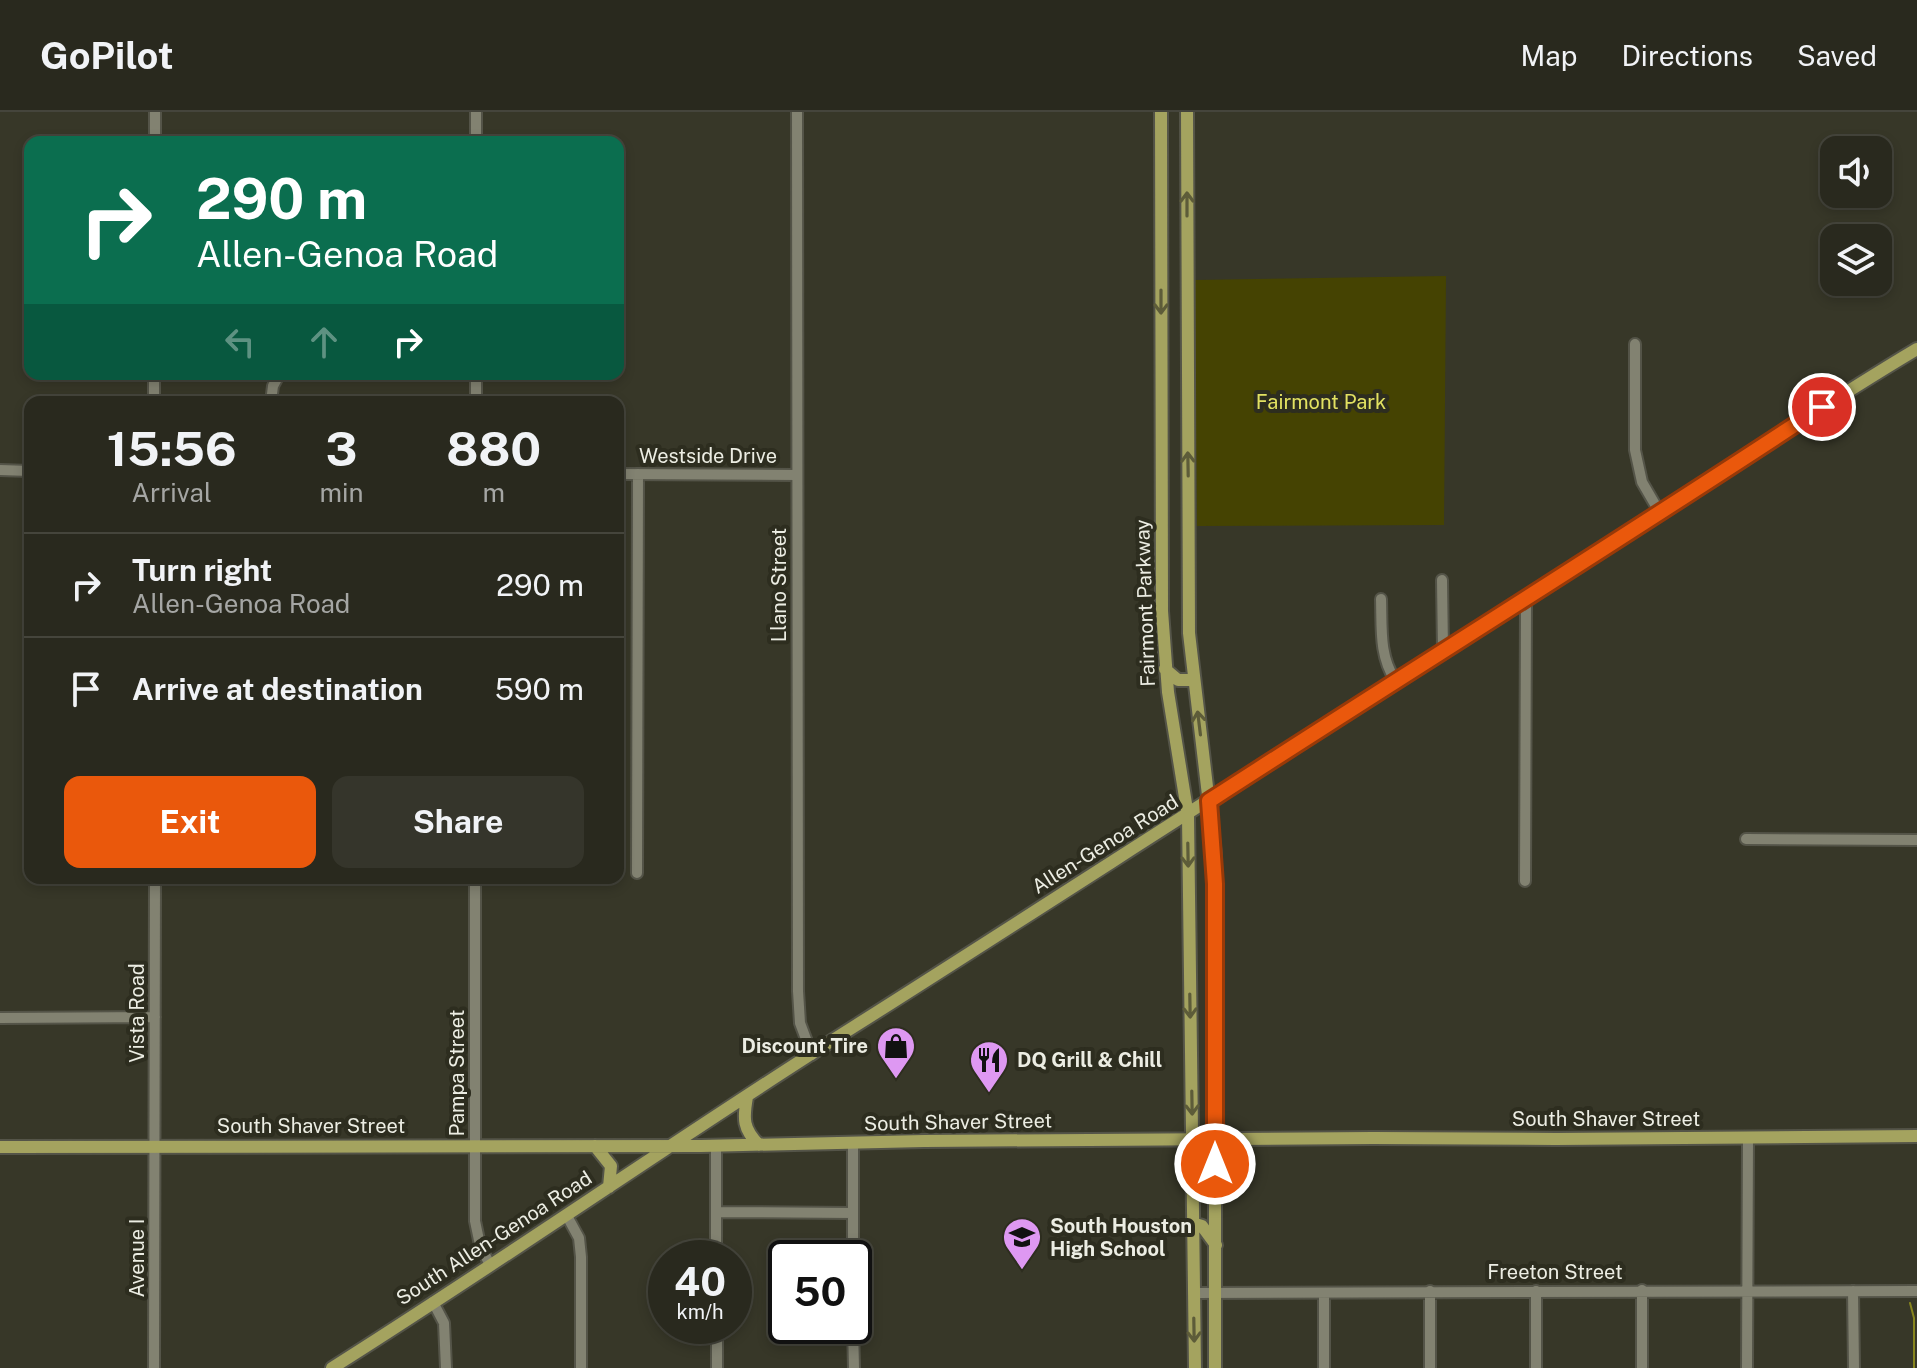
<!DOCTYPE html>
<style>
body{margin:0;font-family:"Public Sans",sans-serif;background:#35352b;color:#f1f3f6;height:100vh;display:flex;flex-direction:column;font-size:30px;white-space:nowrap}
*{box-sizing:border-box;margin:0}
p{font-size:26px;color:#a5a6a4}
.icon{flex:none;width:44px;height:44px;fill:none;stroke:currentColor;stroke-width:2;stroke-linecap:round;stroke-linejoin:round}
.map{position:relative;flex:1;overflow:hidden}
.details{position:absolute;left:24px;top:284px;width:600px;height:488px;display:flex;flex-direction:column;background:#29291e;border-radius:16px;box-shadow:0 4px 12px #0003,0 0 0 2px #45453c}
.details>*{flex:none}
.guide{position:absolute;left:24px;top:24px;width:600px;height:244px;border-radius:16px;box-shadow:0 4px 12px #0003,0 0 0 2px #45453c;background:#0b6e4f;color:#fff;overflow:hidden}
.buttons{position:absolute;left:1820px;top:24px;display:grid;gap:16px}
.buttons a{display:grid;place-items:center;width:72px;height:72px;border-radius:16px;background:#29291e;box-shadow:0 4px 12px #0003,0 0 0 2px #45453c;font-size:40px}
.speed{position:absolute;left:648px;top:1128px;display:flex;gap:16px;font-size:40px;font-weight:700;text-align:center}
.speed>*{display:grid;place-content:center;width:104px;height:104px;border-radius:50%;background:#29291e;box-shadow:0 4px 12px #0003,0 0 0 2px #45453c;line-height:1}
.speed small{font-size:20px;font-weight:400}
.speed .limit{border:4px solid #111;border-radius:12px;background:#fff;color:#111}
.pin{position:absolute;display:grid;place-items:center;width:68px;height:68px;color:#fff;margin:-34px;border:4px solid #fff;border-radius:50%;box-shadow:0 2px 8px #0007}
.me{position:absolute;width:88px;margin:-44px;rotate:0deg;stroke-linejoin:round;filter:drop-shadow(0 0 6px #0008)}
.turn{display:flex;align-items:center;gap:28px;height:168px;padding:0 40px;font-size:36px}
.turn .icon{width:104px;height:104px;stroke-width:2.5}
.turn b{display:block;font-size:56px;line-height:68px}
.lanes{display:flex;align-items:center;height:76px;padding:0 40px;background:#0003;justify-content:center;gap:40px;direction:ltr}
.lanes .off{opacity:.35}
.eta{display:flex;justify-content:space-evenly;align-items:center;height:136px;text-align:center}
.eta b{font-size:48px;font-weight:700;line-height:56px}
.primary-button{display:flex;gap:16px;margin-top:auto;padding:16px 40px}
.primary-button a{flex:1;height:92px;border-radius:16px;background:#ea580c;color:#fff;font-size:32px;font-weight:700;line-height:92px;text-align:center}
.primary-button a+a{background:#35352b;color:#f1f3f6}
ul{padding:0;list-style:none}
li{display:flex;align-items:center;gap:24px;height:104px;padding:0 40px;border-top:2px solid #45453c}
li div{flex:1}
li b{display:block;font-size:30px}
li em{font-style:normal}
header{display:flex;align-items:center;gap:48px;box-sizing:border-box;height:112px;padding:0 40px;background:#29291e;border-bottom:2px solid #45453c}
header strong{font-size:38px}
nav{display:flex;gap:44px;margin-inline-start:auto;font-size:28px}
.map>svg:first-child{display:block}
</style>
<header>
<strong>GoPilot</strong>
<nav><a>Map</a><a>Directions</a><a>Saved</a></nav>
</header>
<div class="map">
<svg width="1917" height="1256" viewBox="0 0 1917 1256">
<rect width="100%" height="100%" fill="#373728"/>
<path fill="#454302" d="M1446 164 1444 413 1197 414 1194 168Z"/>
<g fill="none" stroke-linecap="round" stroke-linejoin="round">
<path stroke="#87851e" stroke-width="2" d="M1910 1191 1914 1206V1256"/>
<g stroke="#545448" stroke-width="14">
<path id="minor" d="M797 0 798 879 800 911 812 943
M155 30V0
M476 30V0
M1635 232V338L1642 370 1660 401
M154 290V262
M271 290 273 274 279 263
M476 290V262
M0 358 30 359
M618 362 797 363
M1442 468 1443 538
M1381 487C1382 516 1379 543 1395 568
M1746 727 1917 728
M637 761 638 362
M475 766V1109L480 1133 490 1153
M1525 769 1526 488
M0 906 155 905
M853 1031V1146
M716 1033V1146
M716 1100 853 1101
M567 1104 579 1126 581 1145V1256
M1853 1179 1854 1256
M1194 1181 1917 1179
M1324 1181V1256
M433 1190 444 1211 446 1256
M717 1214V1256
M853 1214 854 1256
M154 1256 155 766
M1430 1256V1179
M1536 1256V1179
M1642 1256V1178
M1747 1256 1748 1026"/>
</g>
<g stroke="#545448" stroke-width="16">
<path id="major" d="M1161 0 1162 499 1168 580 1188 704 1195 1256
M1187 0 1189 521 1215 743V1256
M1165 557 1178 568H1194
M747 985C743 1007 743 1017 759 1033
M595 1034 611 1054 609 1075
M0 1035 701 1034 924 1029 1373 1026 1556 1027 1917 1024
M1192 1111 1202 1114 1216 1133
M332 1256C508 1145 679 1025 855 914 1079 772 1301 627 1526 487 1658 406 1784 316 1917 237"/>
</g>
<use href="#minor" stroke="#828271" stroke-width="10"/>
<use href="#major" stroke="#a4a35f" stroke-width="12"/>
</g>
<defs><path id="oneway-shaft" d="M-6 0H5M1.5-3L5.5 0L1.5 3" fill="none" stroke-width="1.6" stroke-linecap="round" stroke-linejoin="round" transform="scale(2)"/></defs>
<g stroke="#5d5c39">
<use href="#oneway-shaft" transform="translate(1187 92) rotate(-90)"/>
<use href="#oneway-shaft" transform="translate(1161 190) rotate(90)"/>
<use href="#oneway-shaft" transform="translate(1188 352) rotate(-91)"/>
<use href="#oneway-shaft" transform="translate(1199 611) rotate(-97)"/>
<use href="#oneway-shaft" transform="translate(1188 743) rotate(89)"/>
<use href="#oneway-shaft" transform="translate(1190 894) rotate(89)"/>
<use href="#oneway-shaft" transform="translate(1192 991) rotate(89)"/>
<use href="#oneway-shaft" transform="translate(1194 1218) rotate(89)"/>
</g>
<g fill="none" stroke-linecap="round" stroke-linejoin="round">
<g stroke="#983908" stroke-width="20">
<path id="route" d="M1215 1052V772L1209 689C1413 557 1619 429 1822 295"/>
</g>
<use href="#route" stroke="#ea580c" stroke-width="14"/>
</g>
<defs>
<g id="shop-pin" transform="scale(2)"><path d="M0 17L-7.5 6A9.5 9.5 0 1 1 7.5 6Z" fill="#de98f2" stroke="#2d2d1f"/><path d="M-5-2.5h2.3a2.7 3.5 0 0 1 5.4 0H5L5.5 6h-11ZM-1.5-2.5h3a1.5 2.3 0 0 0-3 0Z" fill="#111"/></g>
<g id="restaurant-pin" transform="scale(2)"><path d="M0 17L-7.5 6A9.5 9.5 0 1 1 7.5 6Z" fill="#de98f2" stroke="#2d2d1f"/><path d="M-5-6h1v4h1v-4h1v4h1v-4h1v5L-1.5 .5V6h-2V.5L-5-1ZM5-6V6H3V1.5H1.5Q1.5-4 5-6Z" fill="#111"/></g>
<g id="school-pin" transform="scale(2)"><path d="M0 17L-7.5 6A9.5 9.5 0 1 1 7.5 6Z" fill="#de98f2" stroke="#2d2d1f"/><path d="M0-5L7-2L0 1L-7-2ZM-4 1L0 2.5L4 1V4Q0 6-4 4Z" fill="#111"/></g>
</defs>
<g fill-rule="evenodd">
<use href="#shop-pin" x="896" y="934"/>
<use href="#restaurant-pin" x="989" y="948"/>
<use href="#school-pin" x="1022" y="1125"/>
</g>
<g text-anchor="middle" stroke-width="8" stroke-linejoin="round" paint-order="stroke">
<g font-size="20" fill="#e2e161" stroke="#2d2d1f">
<text x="1321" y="297">Fairmont Park</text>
</g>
<g font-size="20" fill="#ecede3" stroke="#2d2d1f">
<text x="708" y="351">Westside Drive</text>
<text transform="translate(779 473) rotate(-90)" y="7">Llano Street</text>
<text transform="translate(1145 491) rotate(-92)" y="7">Fairmont Parkway</text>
<text transform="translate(1105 732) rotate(-32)" y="7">Allen-Genoa Road</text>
<text transform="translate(137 901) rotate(-90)" y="7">Vista Road</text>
<text transform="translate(457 961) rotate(-90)" y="7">Pampa Street</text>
<text x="1606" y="1014">South Shaver Street</text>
<text transform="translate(958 1010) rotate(-1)" y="7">South Shaver Street</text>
<text x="311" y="1021">South Shaver Street</text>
<text transform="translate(494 1126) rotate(-33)" y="7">South Allen-Genoa Road</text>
<text transform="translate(137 1146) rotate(-90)" y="7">Avenue I</text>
<text x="1555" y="1167">Freeton Street</text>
</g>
<g font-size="20" font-weight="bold" fill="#ecede3" stroke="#2d2d1f" text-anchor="start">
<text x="868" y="941" text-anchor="end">Discount Tire</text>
<text x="1017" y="955">DQ Grill &amp; Chill</text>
<text x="1050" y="1121">South Houston<tspan x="1050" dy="23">High School</tspan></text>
</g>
</g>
</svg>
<div class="buttons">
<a><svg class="icon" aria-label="sound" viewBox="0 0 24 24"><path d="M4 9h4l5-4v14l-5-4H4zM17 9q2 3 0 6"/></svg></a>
<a><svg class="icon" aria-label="layers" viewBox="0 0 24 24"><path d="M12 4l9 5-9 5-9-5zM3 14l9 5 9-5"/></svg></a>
</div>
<div class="speed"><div>40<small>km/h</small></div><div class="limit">50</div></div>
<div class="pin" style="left:1822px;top:295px;background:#d93025"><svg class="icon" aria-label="arrive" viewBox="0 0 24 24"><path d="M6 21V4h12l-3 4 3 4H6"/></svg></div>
<svg class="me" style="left:1215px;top:1052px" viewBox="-20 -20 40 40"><circle r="17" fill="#ea580c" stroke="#fff" stroke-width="3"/><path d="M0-11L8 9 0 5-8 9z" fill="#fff"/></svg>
<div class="guide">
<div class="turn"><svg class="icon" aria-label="right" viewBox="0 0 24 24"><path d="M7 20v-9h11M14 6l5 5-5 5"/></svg><div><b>290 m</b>Allen-Genoa Road</div></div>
<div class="lanes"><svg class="icon off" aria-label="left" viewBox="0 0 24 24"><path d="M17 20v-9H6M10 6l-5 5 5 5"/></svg><svg class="icon off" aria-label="ahead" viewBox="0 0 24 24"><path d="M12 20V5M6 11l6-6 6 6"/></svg><svg class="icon" aria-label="right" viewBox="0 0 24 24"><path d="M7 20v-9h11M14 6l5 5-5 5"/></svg></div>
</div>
<section class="details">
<div class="eta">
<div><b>15:56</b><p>Arrival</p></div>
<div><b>3</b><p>min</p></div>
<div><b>880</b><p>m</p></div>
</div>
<ul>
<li><svg class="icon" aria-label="right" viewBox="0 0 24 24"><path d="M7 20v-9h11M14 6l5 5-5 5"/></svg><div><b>Turn right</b><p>Allen-Genoa Road</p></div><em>290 m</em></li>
<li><svg class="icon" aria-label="arrive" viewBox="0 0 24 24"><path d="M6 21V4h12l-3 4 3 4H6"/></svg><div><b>Arrive at destination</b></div><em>590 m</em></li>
</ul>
<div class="primary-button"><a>Exit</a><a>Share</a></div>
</section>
</div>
